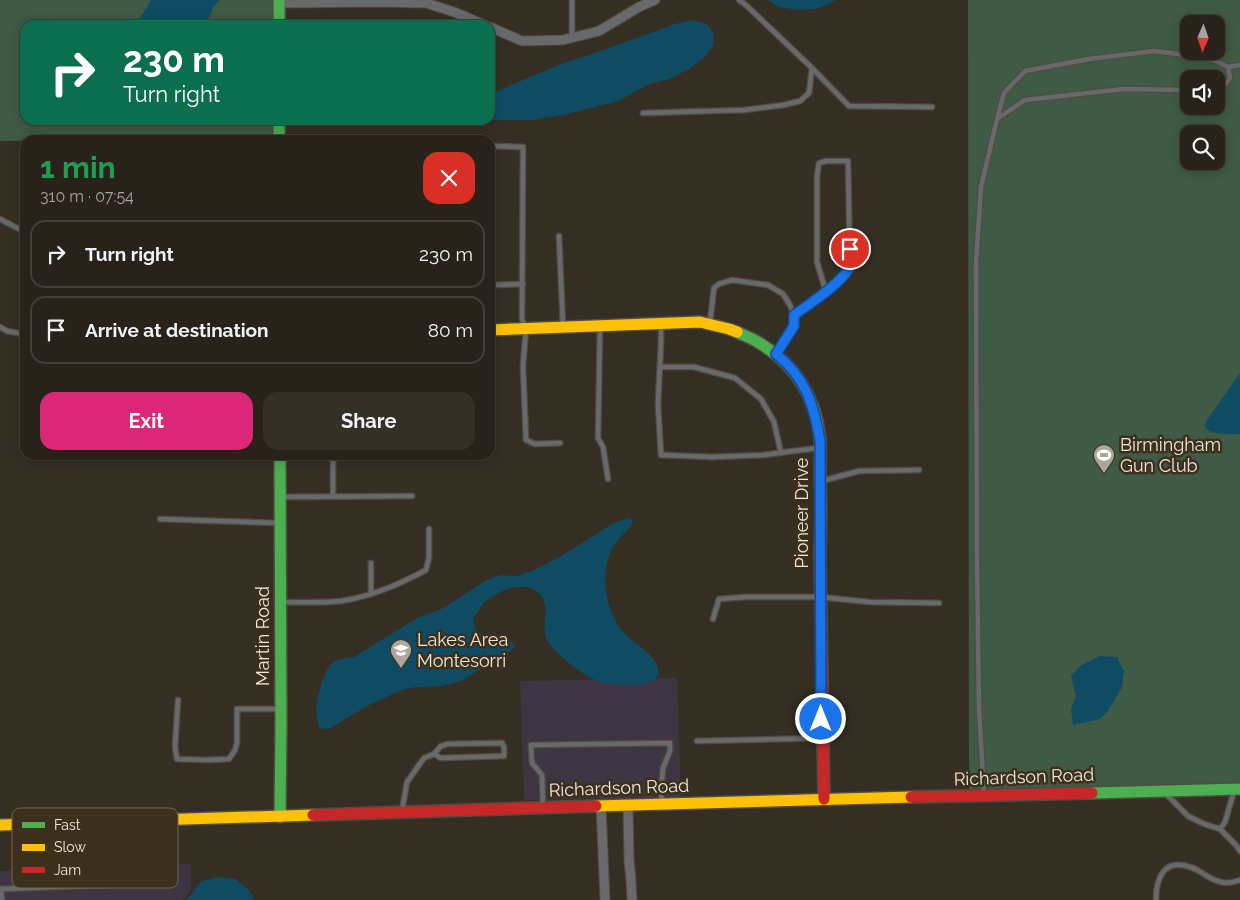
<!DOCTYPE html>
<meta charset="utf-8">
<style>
body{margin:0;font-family:Raleway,sans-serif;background:#342f27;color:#f1f3f6;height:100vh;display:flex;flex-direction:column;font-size:19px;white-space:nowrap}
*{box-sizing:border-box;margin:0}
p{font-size:16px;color:#a5a4a2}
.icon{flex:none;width:28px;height:28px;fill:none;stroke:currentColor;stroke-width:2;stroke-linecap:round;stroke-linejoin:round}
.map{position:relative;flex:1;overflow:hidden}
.sheet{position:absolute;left:20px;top:135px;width:475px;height:325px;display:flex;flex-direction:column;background:#28221a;border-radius:15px;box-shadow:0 2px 12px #0003,0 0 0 1px #443f39}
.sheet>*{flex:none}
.top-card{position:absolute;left:20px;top:20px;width:475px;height:105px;border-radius:15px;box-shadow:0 2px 12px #0003,0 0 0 1px #443f39;background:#0b6e4f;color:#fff;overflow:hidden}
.needle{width:32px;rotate:182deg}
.tools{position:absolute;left:1180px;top:15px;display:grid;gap:10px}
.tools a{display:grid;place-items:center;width:45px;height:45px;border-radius:10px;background:#28221a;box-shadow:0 2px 12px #0003,0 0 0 1px #443f39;font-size:25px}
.pin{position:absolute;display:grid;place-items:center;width:42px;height:42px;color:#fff;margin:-21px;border:2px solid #fff;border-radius:50%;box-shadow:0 1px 5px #0007}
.me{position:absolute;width:55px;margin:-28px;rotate:0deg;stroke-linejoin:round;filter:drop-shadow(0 0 4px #0008)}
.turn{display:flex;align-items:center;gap:18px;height:105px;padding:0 20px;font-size:22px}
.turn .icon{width:65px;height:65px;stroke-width:2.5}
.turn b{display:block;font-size:35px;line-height:42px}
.round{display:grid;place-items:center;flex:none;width:52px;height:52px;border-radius:15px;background:#342f27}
.head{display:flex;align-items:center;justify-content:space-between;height:85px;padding:0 20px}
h1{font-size:30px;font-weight:700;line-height:38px;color:#1e9e55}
.button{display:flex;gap:10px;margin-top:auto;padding:10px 20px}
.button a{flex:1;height:58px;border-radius:15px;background:#db2777;color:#fff;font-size:20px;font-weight:700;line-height:58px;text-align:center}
.button a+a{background:#342f27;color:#f1f3f6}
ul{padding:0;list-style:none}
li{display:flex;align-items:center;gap:15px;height:68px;margin:0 10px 8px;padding:0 10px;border:2px solid #443f39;border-radius:15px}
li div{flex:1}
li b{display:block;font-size:19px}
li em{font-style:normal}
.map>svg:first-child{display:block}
</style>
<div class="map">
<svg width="1240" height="900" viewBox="0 0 1240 900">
<rect width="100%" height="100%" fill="#352e23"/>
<path fill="#3d3542" d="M677 678 681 797 524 800 520 681Z
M191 864V889L187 895 182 900H0V871Z"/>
<path fill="#3f5a45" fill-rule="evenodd" d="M0 0H274L275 25H25V120H276V137L0 141Z
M968 0H1240V786L969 793ZM1189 24H1216V51H1189ZM1189 79H1216V106H1189ZM1189 134H1216V161H1189Z"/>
<path fill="#0f4c63" d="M151 0H219L213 8 208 21 203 25H136Z
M768 0H835L829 4 816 9 798 10 779 7Z
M693 20 707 24 714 35 713 46 705 57 689 69 669 79 649 84 618 101 563 115 532 120H481H490V92L497 91 561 64 598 52 675 24Z
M1240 373V434C1233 434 1209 435 1206 428 1204 425 1206 423 1207 420Z
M628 518 632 519 633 522C627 533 614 541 610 553 600 579 606 613 625 634 637 646 658 655 659 674 653 685 639 684 628 685 616 685 602 684 591 678 579 672 549 649 546 637 541 619 553 604 536 591 522 581 498 591 486 601 482 604 480 609 477 613 475 616 473 620 474 624 477 642 506 633 515 646L513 649 461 681 442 686 416 687 402 690 371 704 330 728 322 729C319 727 319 727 318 723 313 709 322 669 335 661 339 658 348 659 354 657L417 618 439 610 448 605 485 581 500 575 516 576 532 571 563 555 612 524Z
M1099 656 1117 657 1124 671 1122 687 1108 711 1100 719 1073 725 1071 709 1076 696 1071 676 1080 666Z
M219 877 236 879 249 890 254 900H185L190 896 201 881Z"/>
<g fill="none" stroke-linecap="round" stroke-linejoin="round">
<g stroke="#514b42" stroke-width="7">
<path id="lane" d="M572 0V38
M739 0 747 6 812 68 849 106 932 107
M1228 67 1240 65
M643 113 744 110 784 105 800 101 809 93 812 68
M997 119 1025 100 1124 89 1189 90
M490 146 523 147 522 319 526 329 523 366 526 440 535 444 560 443
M0 219 25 232
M559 236 563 326
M490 285 523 284
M794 315C814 301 837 287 850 266L848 161H826L819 163 817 176V262L826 292
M710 322 714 288 719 284 732 280 768 285 783 294 790 305 794 315V326L777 353
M661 325V342L658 405 661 455 712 457 764 455 793 451 819 448
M0 327 7 331 24 334 25 333
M600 327 598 438 603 447 608 479
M660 367H694L735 378 761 399 774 422 781 453
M333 455V497
M822 481 859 471 919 470
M281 497 412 496
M160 519 279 523
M371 563V593
M282 602C302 602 322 603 341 601 369 597 402 583 426 570L429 558V529
M713 619 719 599 745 597H820L870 602 939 603
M178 700 175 746 177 759 207 760 229 759 235 750 237 743V709H279
M697 741 821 738
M1234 791 1225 822 1220 829 1236 845 1240 851
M984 794 979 709 977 564 976 263 981 187 997 119 1004 93 1025 71 1089 59 1154 51 1210 58 1228 67 1230 78 1225 85 1216 87
M1166 794 1188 816 1204 824 1220 829
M543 807 542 775 532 763 531 745 670 743V751L663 768 661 790 662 804
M402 811 407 782 424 758 434 754 441 746 448 744 502 743 504 747V756L441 758 434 754
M0 889 136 884 135 821
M1 889 2 900
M1156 900C1156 878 1164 858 1190 867 1201 870 1209 880 1221 882 1227 884 1234 882 1240 880"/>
</g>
<g stroke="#514b42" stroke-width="11">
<path id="street" d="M279 3 380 2 426 3 454 12 485 25
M490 27 522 41 563 40 599 31 639 7 655 0
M601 806 605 900
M628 806 629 860 631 880 632 900"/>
</g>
<g stroke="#514b42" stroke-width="14">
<path id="fast" d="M279 0V25
M279 120V140
M737 332C745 336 754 339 761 344 797 366 815 397 820 438 821 450 820 462 820 473 821 500 821 527 820 554
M280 455 281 726 280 817
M1092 793 1240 789"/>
</g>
<g stroke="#514b42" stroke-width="14">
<path id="slow" d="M490 330 700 322 729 329 737 332
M596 806 911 797
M0 825 313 815"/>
</g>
<g stroke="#514b42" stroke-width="14">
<path id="jam" d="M820 554 824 799
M911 797 1092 793
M313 815 596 806"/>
</g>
<use href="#lane" stroke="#68696a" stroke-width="4.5"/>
<use href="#street" stroke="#68696a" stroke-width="9"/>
<use href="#fast" stroke="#4caf50" stroke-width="11"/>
<use href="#slow" stroke="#ffc107" stroke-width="11"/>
<use href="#jam" stroke="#c62828" stroke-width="11"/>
</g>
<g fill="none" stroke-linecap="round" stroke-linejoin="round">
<g stroke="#114b97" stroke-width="12">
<path id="route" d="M821 719 820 440C813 403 806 378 776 354L794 326V315C808 305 842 283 849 268 852 263 850 255 850 249"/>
</g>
<use href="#route" stroke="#1a73e8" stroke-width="9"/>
</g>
<defs>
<g id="stadium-pin" transform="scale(1.125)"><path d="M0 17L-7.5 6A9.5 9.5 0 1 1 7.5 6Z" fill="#ada69a" stroke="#3c301c"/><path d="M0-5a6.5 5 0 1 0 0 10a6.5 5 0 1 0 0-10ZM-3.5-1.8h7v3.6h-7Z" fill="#fff"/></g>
<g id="school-pin" transform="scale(1.125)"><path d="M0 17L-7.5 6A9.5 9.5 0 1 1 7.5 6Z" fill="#ada69a" stroke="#3c301c"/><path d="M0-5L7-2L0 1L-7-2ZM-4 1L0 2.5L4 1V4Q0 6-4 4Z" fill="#fff"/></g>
</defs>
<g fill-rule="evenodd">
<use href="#stadium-pin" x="1104" y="455"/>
<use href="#school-pin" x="401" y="650"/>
</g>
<g text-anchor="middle" stroke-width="5" stroke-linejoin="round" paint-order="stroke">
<g font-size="18" fill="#eee6da" stroke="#3c301c" text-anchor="start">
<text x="1120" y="451">Birmingham<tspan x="1120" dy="21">Gun Club</tspan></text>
<text x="417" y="646">Lakes Area<tspan x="417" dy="21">Montesorri</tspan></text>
</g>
<g font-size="18" fill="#eee6da" stroke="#3c301c">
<text transform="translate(802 513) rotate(-90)" y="6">Pioneer Drive</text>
<text transform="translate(263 636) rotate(-90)" y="6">Martin Road</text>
<text transform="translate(1024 777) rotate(-2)" y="6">Richardson Road</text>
<text transform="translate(619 788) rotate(-2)" y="6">Richardson Road</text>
</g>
</g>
<rect x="12" y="808" width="166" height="80" rx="8" fill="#3c301c" stroke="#716755" stroke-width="1"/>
<rect x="22" y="822" width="23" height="6" fill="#4caf50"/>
<rect x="22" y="844" width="23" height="7" fill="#ffc107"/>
<rect x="22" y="867" width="23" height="6" fill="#c62828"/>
<g font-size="14" fill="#eee6da">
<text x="54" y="830">Fast</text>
<text x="54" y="852">Slow</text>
<text x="54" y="875">Jam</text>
</g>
</svg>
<div class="tools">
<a><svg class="needle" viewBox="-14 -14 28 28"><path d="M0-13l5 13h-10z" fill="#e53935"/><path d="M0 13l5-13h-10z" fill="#a5a4a2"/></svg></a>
<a><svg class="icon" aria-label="sound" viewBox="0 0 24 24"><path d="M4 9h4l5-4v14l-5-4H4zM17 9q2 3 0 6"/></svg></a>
<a><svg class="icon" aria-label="search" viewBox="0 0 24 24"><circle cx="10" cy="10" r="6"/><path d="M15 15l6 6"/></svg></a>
</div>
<div class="pin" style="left:850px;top:249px;background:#d93025"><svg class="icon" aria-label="arrive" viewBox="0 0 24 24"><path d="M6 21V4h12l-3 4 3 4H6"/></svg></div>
<svg class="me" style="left:821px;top:719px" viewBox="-20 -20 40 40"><circle r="17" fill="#1a73e8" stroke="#fff" stroke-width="3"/><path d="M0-11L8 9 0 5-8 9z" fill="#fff"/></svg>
<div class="top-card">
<div class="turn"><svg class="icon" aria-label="right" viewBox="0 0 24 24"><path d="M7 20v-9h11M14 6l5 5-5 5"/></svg><div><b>230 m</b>Turn right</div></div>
</div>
<section class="sheet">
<div class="head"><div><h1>1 min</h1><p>310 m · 07:54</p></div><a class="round" style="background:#d93025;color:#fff"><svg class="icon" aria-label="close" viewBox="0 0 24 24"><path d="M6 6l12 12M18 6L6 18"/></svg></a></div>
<ul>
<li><svg class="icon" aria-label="right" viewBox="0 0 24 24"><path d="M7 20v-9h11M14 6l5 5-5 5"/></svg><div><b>Turn right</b></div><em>230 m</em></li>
<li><svg class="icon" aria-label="arrive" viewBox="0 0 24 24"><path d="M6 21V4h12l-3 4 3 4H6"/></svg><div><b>Arrive at destination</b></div><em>80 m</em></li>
</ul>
<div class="button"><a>Exit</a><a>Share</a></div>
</section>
</div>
